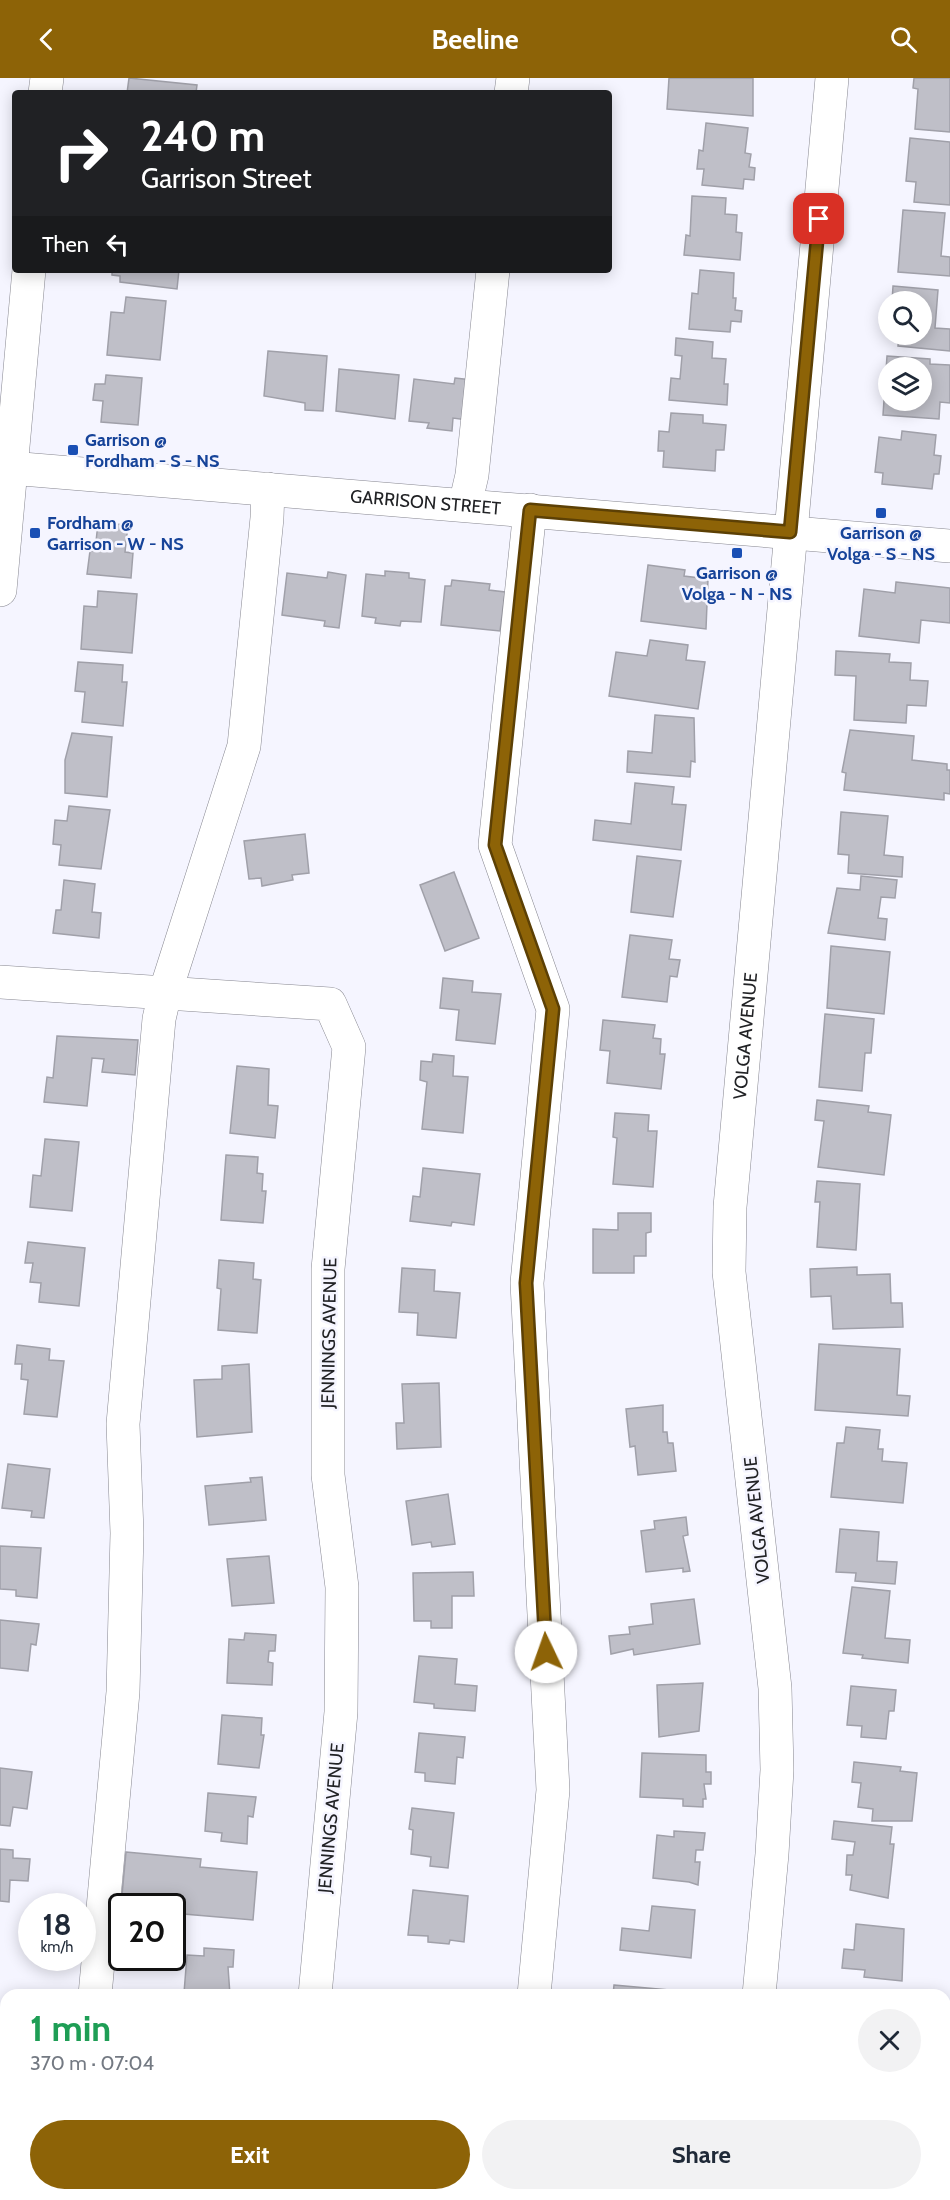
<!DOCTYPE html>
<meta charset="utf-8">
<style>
body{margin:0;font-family:Cabin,sans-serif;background:#f2f2f3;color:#1f2937;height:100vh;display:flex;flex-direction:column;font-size:22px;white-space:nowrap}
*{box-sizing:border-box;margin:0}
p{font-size:20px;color:#747a83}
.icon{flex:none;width:33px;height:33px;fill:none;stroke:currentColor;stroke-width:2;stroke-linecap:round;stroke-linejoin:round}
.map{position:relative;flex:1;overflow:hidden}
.details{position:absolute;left:0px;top:1911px;width:951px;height:212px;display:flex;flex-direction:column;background:#fff;border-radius:18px 18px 0 0;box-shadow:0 3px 15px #0003}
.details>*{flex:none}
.banner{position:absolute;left:12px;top:12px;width:600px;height:183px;border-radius:6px;box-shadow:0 3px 15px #0003;background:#202124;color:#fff;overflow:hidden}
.buttons{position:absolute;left:878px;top:213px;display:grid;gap:12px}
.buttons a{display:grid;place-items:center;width:54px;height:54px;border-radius:50%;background:#fff;box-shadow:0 3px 15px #0003;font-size:30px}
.speed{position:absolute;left:18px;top:1815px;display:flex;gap:12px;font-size:30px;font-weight:700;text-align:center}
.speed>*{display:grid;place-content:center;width:78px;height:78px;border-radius:50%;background:#fff;box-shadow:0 3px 15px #0003;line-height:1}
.speed small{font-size:15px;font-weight:400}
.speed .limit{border:3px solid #111;border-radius:9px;background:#fff;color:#111}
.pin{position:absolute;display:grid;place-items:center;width:51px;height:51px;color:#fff;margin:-26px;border-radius:12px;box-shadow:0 3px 9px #0006}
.me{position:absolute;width:66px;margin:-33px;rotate:357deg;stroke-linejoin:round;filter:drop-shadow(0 0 4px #0008)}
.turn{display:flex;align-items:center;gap:21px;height:126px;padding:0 30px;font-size:27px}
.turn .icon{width:78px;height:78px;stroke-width:2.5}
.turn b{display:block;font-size:42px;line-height:51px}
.then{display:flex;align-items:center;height:57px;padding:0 30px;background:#0003;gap:12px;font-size:22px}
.round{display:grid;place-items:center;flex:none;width:63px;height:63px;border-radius:32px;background:#f2f2f3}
.summary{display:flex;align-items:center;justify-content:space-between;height:102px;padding:0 30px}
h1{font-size:36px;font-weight:800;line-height:45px;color:#1e9e55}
.primary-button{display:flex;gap:12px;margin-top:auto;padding:12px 30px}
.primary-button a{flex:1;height:69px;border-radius:36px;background:#8d6307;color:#fff;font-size:24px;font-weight:800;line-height:69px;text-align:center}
.primary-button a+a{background:#f2f2f3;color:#1f2937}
header{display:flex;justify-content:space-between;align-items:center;height:78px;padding:0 30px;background:#8d6307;color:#fff;font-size:27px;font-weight:800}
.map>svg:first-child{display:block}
</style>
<header><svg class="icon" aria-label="back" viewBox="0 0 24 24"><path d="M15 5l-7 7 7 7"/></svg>Beeline<svg class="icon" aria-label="search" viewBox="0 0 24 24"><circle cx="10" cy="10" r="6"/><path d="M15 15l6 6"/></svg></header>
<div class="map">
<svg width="950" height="2122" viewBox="0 0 950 2122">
<rect width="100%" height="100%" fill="#f5f5ff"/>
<path fill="#bfbfc8" stroke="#a0a0a9" stroke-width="1.5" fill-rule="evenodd" d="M129 0 197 7 196 15H127Z
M669 0H753V38L667 31Z
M914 0H950V54L915 51 918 11 913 10Z
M706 45 748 50 745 75 751 76 749 89 755 90 754 102 744 101 743 111 702 107 704 91H697L699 72 703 73Z
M910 60 950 64V127L914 124 916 104 906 103Z
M692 118 726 120 725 136 737 137 736 154 742 155 740 182 684 177 686 157 690 158Z
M903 132 945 135 941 178 950 179V198L898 194Z
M112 192H179L177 211 120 204V198L112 197Z
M700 192 734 195 733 220H736L735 232 742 233 741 244 731 243 730 254 689 251 692 215 698 216Z
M893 208 938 212 935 250 950 251V273L898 268 899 256H921V224H892Z
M126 219 166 223 160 282 107 277 111 234 124 235Z
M676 260 713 264 712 280 726 281 724 306H728L727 327 669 322 671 300 680 301 682 278 675 277Z
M268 273 327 278 323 333 305 332V325L264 318Z
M887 278 930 281V286L950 287V325L940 324 939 341 883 337ZM888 290H921V322H888Z
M339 291 399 297 395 341 336 333Z
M106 297 142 300 138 347 101 344 103 323 93 322 95 306H105Z
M455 300 472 302 467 342 453 340 452 353 427 350 429 345 409 343 414 301 454 306Z
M671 335 703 337V345L726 347 724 372H716L715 393 663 389 664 373H658L659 353 669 354Z
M902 353 936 357 934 377 941 378 939 396H934L932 411 882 406 883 395 875 394 879 359 901 362Z
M98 445 128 447 125 474 133 475 131 500 87 496 90 473H95Z
M648 487 685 492 684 498 708 501 706 551 641 543Z
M385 493 409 495V500L425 502 421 544 401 543 400 548 375 545 376 540 362 538 366 496 385 498Z
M328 494 346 497 339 550 324 548 325 543 282 537 287 495 327 500Z
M452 502 490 506 489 512 505 514 500 553 441 547 445 508H451Z
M896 504 950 510V545L921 542 919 565 859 558 864 511 895 515Z
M98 513 137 516 132 575 81 571 84 528 97 529Z
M650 562 688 567 686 582 705 584 698 631 609 618 616 574 647 578Z
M836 573 890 576 889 584 911 585 910 602 928 603 926 628 907 627 906 645 854 642 856 598 835 597Z
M78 584 123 587 122 604H127L123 648 82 644 85 614 75 613Z
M655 637 694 640 695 684 691 683 690 699 627 694 628 673 652 675Z
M850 652 914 658 912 682 947 686V692H950V716L944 715V722L844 712 846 695 842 694Z
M72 655 112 659 107 719 65 715V682Z
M635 705 674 709 672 726 686 727 681 772 593 762 595 742 631 746Z
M69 728 110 732 101 791 59 787 61 767 53 766 55 742 67 743Z
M841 734 888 738 884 777 903 779 902 799 848 795 849 777 838 776Z
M305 756 309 795 292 797 293 802 262 808 261 800 249 801 244 763Z
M637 778 681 783 673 839 631 834Z
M454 794 479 860 445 873 420 807Z
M861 798 897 802 895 820 881 819 878 840 887 841 885 862 828 855 837 810 860 812Z
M64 802 95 806 92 834 101 835 99 860 53 855 56 832H61Z
M630 857 672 862 669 881 680 882 677 899 670 898 667 924 622 919Z
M831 868 890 874 884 936 827 930Z
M443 900 473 903 472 914 501 916 495 966 456 962 459 932 440 930Z
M825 936 874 941 871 975H865L862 1013 819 1009Z
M603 942 655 947 653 960 661 961 660 976H665L661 1011 607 1005 610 973 600 972Z
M57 958 138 962 135 997 102 994 104 981 92 980 87 1028 44 1024 47 999 53 1000Z
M433 976 454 978 453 998 468 999 463 1055 422 1051 427 1004 420 1002 421 983 432 984Z
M237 988 269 991 268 1027 278 1028 275 1060 230 1055Z
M817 1022 869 1028 868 1034 891 1037 884 1097 818 1089 824 1043 815 1042Z
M615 1035 649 1037 648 1053H657L653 1109 613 1106 617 1060 613 1059Z
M45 1061 79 1064 72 1133 30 1129 33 1097 41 1098Z
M226 1077 258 1079 257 1095 263 1096 262 1113H266L263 1145 221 1142Z
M423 1090 480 1096 474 1147 452 1144 451 1148 410 1143 413 1118 420 1119Z
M817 1103 860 1106 856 1172 817 1169 820 1124H815Z
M618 1135H651V1154L646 1155V1178H634V1195H593V1151L618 1152Z
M28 1164 85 1170 79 1228 39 1224 41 1205 30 1204 33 1185H25Z
M219 1182 254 1185 253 1201 261 1202 257 1255 218 1252 221 1211 217 1210Z
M857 1189V1197L890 1196 891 1225H902L903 1249 833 1251 831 1218 811 1219 810 1191Z
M402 1190 435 1192 434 1213 460 1215 456 1260 417 1257 418 1235 399 1234Z
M819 1266 900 1271 897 1317 910 1318 908 1338 815 1332Z
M17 1267 50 1271 49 1282 64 1283 57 1339 24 1336 28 1302 21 1301 22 1286H15Z
M249 1286 252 1354 197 1359 194 1302 222 1301V1288Z
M439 1305 441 1369 397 1371 396 1345H404L402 1306Z
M663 1327V1354H667L668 1365H673L676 1393 638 1397 635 1368 630 1369 626 1331Z
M846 1349 880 1352 878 1371H883L882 1383 907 1385 903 1425 831 1419 837 1365H844Z
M8 1386 50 1391 44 1440 31 1439 32 1433 2 1430Z
M262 1399 266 1442 209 1447 205 1408 251 1404 250 1400Z
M448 1416 455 1466 432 1469 431 1464 412 1467 406 1423Z
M686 1439 688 1457 683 1458 690 1493 683 1494V1490L646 1494 641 1453 655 1451 654 1443Z
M840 1451 879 1454 877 1483 897 1484 895 1506 855 1503 856 1495 836 1494Z
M0 1468 41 1470 37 1520 16 1518V1512L0 1511Z
M269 1478 274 1525 232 1528 227 1481Z
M473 1494 474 1518H452V1550H431V1543H414L413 1495Z
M852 1509 890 1513 885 1560 910 1562 908 1585 862 1580 863 1577 843 1575Z
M694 1521 700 1566 634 1577 633 1571 611 1576 609 1558 630 1556 629 1549 653 1546 651 1526Z
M0 1542 39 1546 36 1567 31 1566 28 1593 0 1590Z
M245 1555 276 1557 275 1573H269L268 1584 273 1585 272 1607 227 1605 229 1561 244 1562Z
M419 1578 457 1581 455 1606 477 1608 475 1633 434 1630V1626L414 1624Z
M703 1605 699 1653 659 1659 657 1607Z
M851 1608 896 1612 894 1633H889L886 1661 861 1659 862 1648 847 1647Z
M222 1637 262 1640 261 1657H264L259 1690 218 1686Z
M419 1655 465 1659 463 1680 457 1679 455 1706 425 1703V1695L415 1694Z
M642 1675 706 1677V1694H711V1706H704L706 1721H703V1729L683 1728V1721L640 1719Z
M854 1684 901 1689 900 1693 917 1695 912 1743H872L873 1731 858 1729 861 1705 852 1704Z
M0 1690 32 1694 27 1731 13 1729 10 1748 0 1747Z
M208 1715 256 1719 253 1739 248 1738 247 1766 221 1763 222 1755 205 1753Z
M412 1730 454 1735 448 1790 430 1788 431 1779 411 1776 413 1752 409 1751Z
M834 1743 892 1749 890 1766H894L888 1820 850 1812 852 1797H846L847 1777H853L855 1764 832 1761Z
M674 1753 705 1755 703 1772H696L695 1784H700L698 1807 689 1804 653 1800 657 1757 674 1759Z
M0 1771 13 1772V1780L30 1781 28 1803 10 1802 9 1824 0 1823Z
M126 1774 201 1781 200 1789 257 1794 253 1842 172 1835V1828H156L157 1820 122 1817Z
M413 1812 468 1818 464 1864 450 1862 449 1866 428 1864V1858L408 1857Z
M652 1828 695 1832 691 1880 620 1872 622 1850 649 1853Z
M856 1846 904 1851 902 1903 864 1899 865 1892 842 1890 844 1871 854 1872Z
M204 1870 234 1872 233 1889H228L230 1917 184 1915 187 1877 204 1878Z
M614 1907 680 1913 679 1917H613Z
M176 2116H218V2122H176Z
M825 2116H862L861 2122H834L825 2120Z"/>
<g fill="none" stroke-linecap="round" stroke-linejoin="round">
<g stroke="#878790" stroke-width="34">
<g id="minor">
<path d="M45 15 47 0"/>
<path d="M511 15 513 0"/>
<path id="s1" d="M10 390 950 468"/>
<path d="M465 427 472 397 493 192"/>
<path d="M530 432 495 767 553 931 527 1205 553 1712 534 1917"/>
<path d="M0 512 29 192"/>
<path d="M0 904 330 926 349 969 328 1191V1397L342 1509 341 1634 315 1917"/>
<path d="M95 1917 123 1614 127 1455 123 1346 159 941 165 915 244 668 267 440 268 411"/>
<path id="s2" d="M759 1917 772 1776 777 1692 775 1610 729 1194 730 1129 832 0"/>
<path d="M76 2122 77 2116"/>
<path d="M296 2122 297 2116"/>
<path d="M515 2122 516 2116"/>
<path d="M740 2122V2116"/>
</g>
</g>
<use href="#minor" stroke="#fff" stroke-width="33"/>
</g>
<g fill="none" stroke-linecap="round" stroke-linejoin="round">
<g stroke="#5c4005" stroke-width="15">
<path id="route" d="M546 1574 526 1205 553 931 495 767 530 432 790 454 819 141"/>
</g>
<use href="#route" stroke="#8d6307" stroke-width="10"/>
</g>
<g fill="#1a4fb4" stroke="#f5f5ff" stroke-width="2">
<rect x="67" y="366" width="12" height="12" rx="3"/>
<rect x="875" y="429" width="12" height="12" rx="3"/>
<rect x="29" y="449" width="12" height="12" rx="3"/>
<rect x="731" y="469" width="12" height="12" rx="3"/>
</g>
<g text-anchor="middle" stroke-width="5" stroke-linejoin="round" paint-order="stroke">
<g font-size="18" font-weight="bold" fill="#164399" stroke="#f5f5ff" text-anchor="start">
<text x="85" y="368">Garrison @<tspan x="85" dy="21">Fordham - S - NS</tspan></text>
<text x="47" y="451">Fordham @<tspan x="47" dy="21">Garrison - W - NS</tspan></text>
<text x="881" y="461" text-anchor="middle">Garrison @<tspan x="881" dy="21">Volga - S - NS</tspan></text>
<text x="737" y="501" text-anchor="middle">Garrison @<tspan x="737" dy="21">Volga - N - NS</tspan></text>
</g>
<g font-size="18" fill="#212225" stroke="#f5f5ff">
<text dy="6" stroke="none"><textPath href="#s1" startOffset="417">GARRISON STREET</textPath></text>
<text dy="6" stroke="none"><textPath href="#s2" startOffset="963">VOLGA AVENUE</textPath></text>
<text transform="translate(329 1255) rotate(-89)" y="6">JENNINGS AVENUE</text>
<text transform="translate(757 1442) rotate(-96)" y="6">VOLGA AVENUE</text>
<text transform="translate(331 1740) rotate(-85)" y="6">JENNINGS AVENUE</text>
</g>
</g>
</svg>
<div class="buttons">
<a><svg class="icon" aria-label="search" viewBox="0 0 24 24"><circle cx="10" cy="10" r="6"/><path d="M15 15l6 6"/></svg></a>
<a><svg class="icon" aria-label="layers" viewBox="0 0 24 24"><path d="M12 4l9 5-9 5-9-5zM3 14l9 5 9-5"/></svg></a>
</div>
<div class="speed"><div>18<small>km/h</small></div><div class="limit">20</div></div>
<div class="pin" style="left:819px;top:141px;background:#d93025"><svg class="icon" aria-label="arrive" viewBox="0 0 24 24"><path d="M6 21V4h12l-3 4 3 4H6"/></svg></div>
<svg class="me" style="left:546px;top:1574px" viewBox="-20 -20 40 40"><circle r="19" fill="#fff"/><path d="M0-13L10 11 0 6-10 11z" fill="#8d6307"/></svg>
<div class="banner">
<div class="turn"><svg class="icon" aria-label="right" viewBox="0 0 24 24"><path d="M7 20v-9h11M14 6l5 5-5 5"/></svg><div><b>240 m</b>Garrison Street</div></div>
<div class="then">Then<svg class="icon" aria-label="left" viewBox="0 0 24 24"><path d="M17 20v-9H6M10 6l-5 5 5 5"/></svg></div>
</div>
<section class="details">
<div class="summary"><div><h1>1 min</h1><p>370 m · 07:04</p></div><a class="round"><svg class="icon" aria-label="close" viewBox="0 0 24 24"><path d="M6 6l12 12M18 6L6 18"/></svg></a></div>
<div class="primary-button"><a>Exit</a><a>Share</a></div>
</section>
</div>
